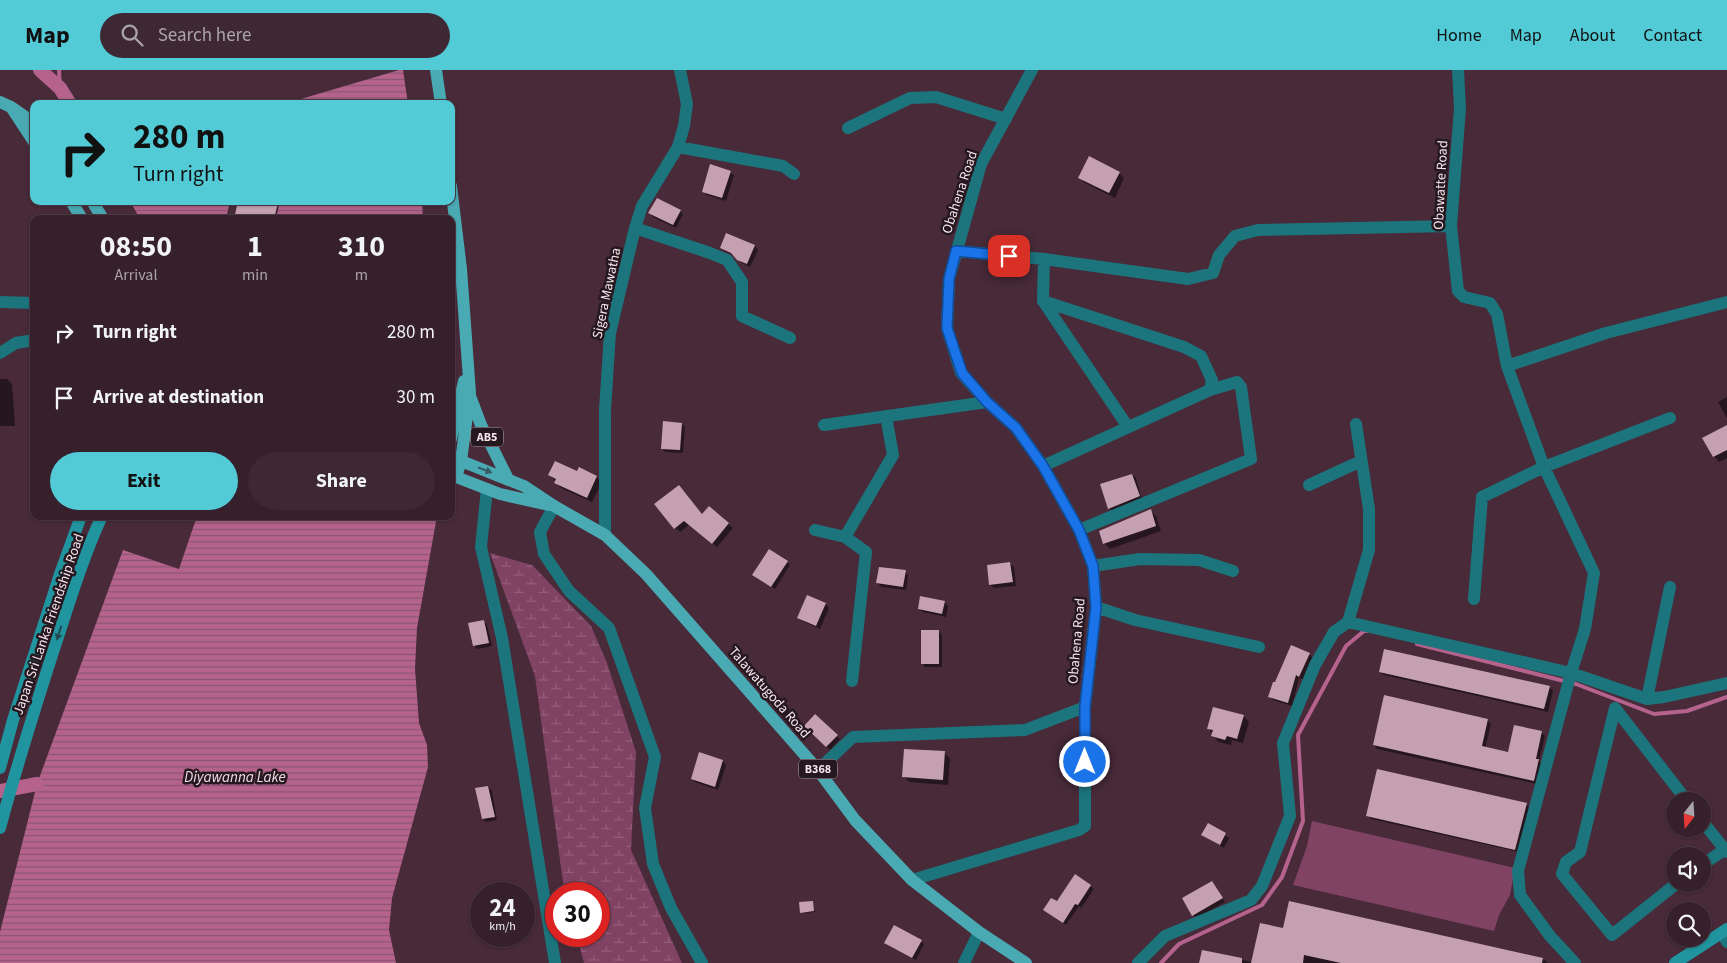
<!DOCTYPE html>
<style>
body{margin:0;font-family:"Source Sans 3",sans-serif;background:#3d2833;color:#f1f3f6;height:100vh;display:flex;flex-direction:column;font-size:19px;white-space:nowrap}
*{box-sizing:border-box;margin:0}
p{font-size:16px;color:#aaa3a9}
.icon{flex:none;width:28px;height:28px;fill:none;stroke:currentColor;stroke-width:2;stroke-linecap:round;stroke-linejoin:round}
.map{position:relative;flex:1;overflow:hidden}
.drawer{position:absolute;left:30px;top:145px;width:425px;height:305px;display:flex;flex-direction:column;background:#36202b;border-radius:10px;box-shadow:0 1px 4px #0004,0 0 0 1px #503e47}
.drawer>*{flex:none}
.hud{position:absolute;left:30px;top:30px;width:425px;height:105px;border-radius:10px;box-shadow:0 1px 4px #0004,0 0 0 1px #503e47;background:#52cbd7;color:#111;overflow:hidden}
.needle{width:32px;rotate:197deg}
.controls{position:absolute;left:1666px;top:722px;display:grid;gap:10px}
.controls a{display:grid;place-items:center;width:45px;height:45px;border-radius:50%;background:#36202b;box-shadow:0 1px 4px #0004,0 0 0 1px #503e47;font-size:25px}
.speed{position:absolute;left:470px;top:812px;display:flex;gap:10px;font-size:25px;font-weight:700;text-align:center}
.speed>*{display:grid;place-content:center;width:65px;height:65px;border-radius:50%;background:#36202b;box-shadow:0 1px 4px #0004,0 0 0 1px #503e47;line-height:1}
.speed small{font-size:12px;font-weight:400}
.speed .limit{border:8px solid #d22;background:#fff;color:#111}
.pin{position:absolute;display:grid;place-items:center;width:42px;height:42px;color:#fff;margin:-21px;border-radius:10px;box-shadow:0 2px 8px #0006}
.me{position:absolute;width:55px;margin:-28px;rotate:0deg;stroke-linejoin:round;filter:drop-shadow(0 0 4px #0008)}
.turn{display:flex;align-items:center;gap:18px;height:105px;padding:0 20px;font-size:22px}
.turn .icon{width:65px;height:65px;stroke-width:2.5}
.turn b{display:block;font-size:35px;line-height:42px}
.eta{display:flex;justify-content:space-evenly;align-items:center;height:85px;text-align:center}
.eta b{font-size:30px;font-weight:700;line-height:35px}
.primary-button{display:flex;gap:10px;margin-top:auto;padding:10px 20px}
.primary-button a{flex:1;height:58px;border-radius:30px;background:#52cbd7;color:#111;font-size:20px;font-weight:700;line-height:58px;text-align:center}
.primary-button a+a{background:#3d2833;color:#f1f3f6}
ul{padding:0;list-style:none}
li{display:flex;align-items:center;gap:15px;height:65px;padding:0 20px}
li div{flex:1}
li b{display:block;font-size:19px}
li em{font-style:normal}
header{display:flex;align-items:center;gap:30px;box-sizing:border-box;height:70px;padding:0 25px;background:#52cbd7;color:#111}
header strong{font-size:24px}
nav{display:flex;gap:28px;margin-inline-start:auto;font-size:18px}
.search{width:350px;height:45px;background:#3d2833;display:flex;align-items:center;gap:12px;box-sizing:border-box;padding:0 18px;border-radius:28px;color:#aaa3a9;font-size:19px}
.map>svg:first-child{display:block}
</style>
<header>
<strong>Map</strong>
<div class="search"><svg class="icon" aria-label="search" viewBox="0 0 24 24"><circle cx="10" cy="10" r="6"/><path d="M15 15l6 6"/></svg>Search here</div>
<nav><a>Home</a><a>Map</a><a>About</a><a>Contact</a></nav>
</header>
<div class="map">
<svg width="1727" height="893" viewBox="0 0 1727 893">
<defs>
<pattern id="wetland-marsh" width="20" height="14" patternUnits="userSpaceOnUse" patternTransform="scale(1.25)"><rect width="20" height="14" fill="#814364"/><path d="M1 5h8M5 5V1M11 12h8M15 12V8" fill="none" stroke="#945e7a"/></pattern>
<pattern id="water-rules" width="6" height="5" patternUnits="userSpaceOnUse" patternTransform="scale(1.25)"><rect width="6" height="5" fill="#b5628d"/><path d="M0 2.5h6" fill="none" stroke="#8a5671"/></pattern>
</defs>
<rect width="100%" height="100%" fill="#482a39"/>
<path fill="url(#wetland-marsh)" d="M490 483 532 495 591 556 607 593 636 682 631 780 682 893H584L577 866H599V824H566L563 812 535 606Z"/>
<path fill="#814364" d="M1312 751 1515 798 1510 825 1499 845 1494 861 1293 815 1307 776Z"/>
<path fill="url(#water-rules)" d="M399 0H403L408 34H284Z
M130 131H230L226 149H140Z
M280 131H422L423 149H276Z
M197 446H437L417 558 415 599 419 653 427 675 428 697 392 828 389 860 396 893H0V862L37 714 123 480 179 499Z"/>
<path fill="#0007" d="M730 102 734 105 726 131 707 125 703 121Z
M1119 103 1124 108 1115 128 1085 113 1079 108Z
M277 134 278 135 275 149H235Z
M680 141 683 144 676 158 653 147 650 143Z
M754 176 758 180 750 197 742 193 735 186 725 181 721 178Z
M0 309H7L12 314 15 356H0Z
M1727 327V348L1718 332Z
M682 354 685 357 683 383 665 382 662 378Z
M1727 356V388L1719 392 1714 386Z
M578 403 596 407 602 412 592 432 561 418 550 405Z
M1132 405 1136 408 1142 430 1113 442 1109 438 1102 415Z
M684 421 703 445 709 438 733 458 717 477 689 455 680 462 675 458Z
M1150 441 1156 446 1161 461 1110 479 1104 473Z
M787 492 790 495 775 519 757 508Z
M1010 494 1014 497 1016 516 994 518 990 515Z
M905 502 908 505 906 520 881 517 878 513Z
M944 532 948 536 946 547 923 542 919 539Z
M825 534 829 538 820 559 802 551 798 548Z
M484 551 487 555 492 576 477 579 474 575Z
M939 561 942 565V597H925L922 593Z
M1309 584 1313 588 1303 609 1299 608 1292 636 1273 630 1270 627Z
M1380 602 1549 617 1553 621 1548 642 1384 605Z
M815 645 840 669 830 680 805 656Z
M1243 646 1249 652 1243 673 1232 670 1231 675 1218 672 1209 659Z
M1487 650 1491 654 1485 678 1509 684 1541 662 1545 666 1539 691 1542 694 1537 714 1377 679 1374 675Z
M944 683 950 688 948 715 909 712 904 706Z
M723 691 726 695 718 720 695 712 692 709Z
M488 717 492 721 497 750 486 752 483 749Z
M1526 734 1530 738 1519 782 1371 749 1368 746Z
M1208 755 1229 768 1224 778 1203 765Z
M1212 812 1225 832 1197 848 1193 845Z
M1090 816 1094 819 1081 838 1079 836 1066 855 1048 843 1057 833Z
M812 832 815 842 803 843 802 842Z
M1290 832 1545 890 1548 893H1201L1203 881 1252 892 1284 860Z
M921 871 924 874 916 890 889 876 886 873Z"/>
<g fill="none" stroke-linecap="round" stroke-linejoin="round">
<path stroke="#b5628d" stroke-width="4" d="M59 0 60 18
M1417 574 1576 614 1654 644 1687 641 1727 627
M1161 893 1179 874 1262 835 1282 807 1303 751 1298 665 1346 576 1364 561H1367"/>
<path stroke="#b5628d" stroke-width="14" d="M40 0 60 18 70 34
M0 721 37 714"/>
</g>
<path fill="#c5a0b1" d="M1089 86 1120 102 1109 123 1078 108Z
M710 94 731 101 722 128 702 122Z
M657 128 681 140 673 155 648 143Z
M238 131H271L278 133 274 149H234Z
M726 163 755 175 747 194 737 190 731 183 720 178Z
M663 351 682 353 680 380 661 379Z
M1727 355V380L1713 387 1702 368Z
M555 391 577 401 579 397 597 406 587 428 554 413 556 409 548 405Z
M1132 404 1140 426 1108 439 1100 414Z
M679 415 702 444 709 436 729 453 712 474 684 451 674 459 654 434Z
M1151 439 1156 456 1103 474 1099 461Z
M769 479 788 491 771 517 752 505Z
M1010 492 1013 512 989 515 987 495Z
M879 497 906 500 903 517 876 513Z
M807 525 826 533 816 556 797 548Z
M920 526 945 531 942 544 918 539Z
M484 550 489 573 473 576 468 553Z
M921 560H939V594H921Z
M1291 575 1310 583 1299 607 1296 605 1288 633 1268 627 1273 612H1275Z
M1384 579 1550 616 1544 639 1379 602Z
M1384 625 1488 649 1482 676 1508 682 1514 655 1542 661 1536 689H1539L1534 711 1373 675Z
M1213 637 1244 645 1237 669 1227 666 1225 670 1211 666 1213 660 1207 659Z
M815 644 838 665 826 677 804 656Z
M904 679 945 681 943 710 902 707Z
M699 682 723 690 715 717 691 709Z
M1377 699 1527 733 1515 780 1366 746Z
M488 716 495 747 482 749 475 718Z
M1208 753 1226 763 1220 775 1201 765Z
M1075 804 1091 815 1078 835 1075 834 1063 853 1043 840 1051 828 1057 831Z
M1212 811 1223 828 1192 846 1182 828Z
M813 831 814 841 800 843 799 832Z
M1289 831 1543 888 1542 893H1341L1304 885 1303 893H1251L1260 853 1283 858Z
M894 855 922 870 912 888 884 873Z
M1202 880 1242 888V893H1199Z"/>
<g fill="none" stroke-linecap="round" stroke-linejoin="round">
<path stroke="#1c757d" stroke-width="12" d="M1458 0 1460 38 1451 156 1458 221 1464 227 1490 233 1497 244 1507 296 1544 397 1594 503 1585 559 1571 603 1518 801 1520 825 1550 866 1575 893
M848 58 910 28 936 27 1006 49
M678 77 783 96 794 104
M635 158 710 183 727 190 742 212V246L790 268
M956 181 1044 189 1188 209 1213 203 1219 185 1235 166 1258 160 1451 156
M1044 189 1043 231 1128 357
M0 232 34 233
M0 283 16 273 34 270
M1507 296 1606 263 1727 232
M824 355 987 332
M1043 396 1210 320 1212 310 1201 286 1184 277 1043 231
M1309 415 1361 391
M487 419 481 477 502 568 555 893
M554 436 540 462 544 484 569 521 609 558 655 687 645 738 653 794 671 838 702 893
M815 460 845 467 866 482 852 611
M1079 460 1251 389 1241 317 1237 312 1210 320
M605 465V340L610 263 635 158 642 136 678 77 684 56 687 34 680 0
M845 467 893 385 886 346
M1093 496 1140 489 1199 490 1233 501
M1474 529 1482 427 1544 397 1670 348
M1096 537 1135 550 1259 577
M1348 552 1571 603 1647 629 1664 627 1727 613
M1647 629 1670 517
M1615 638 1580 782 1566 792 1562 804 1612 865 1676 814
M1615 638 1687 731
M818 700 853 667 1025 660 1085 637
M1702 751 1727 782
M1702 795 1727 778
M912 810 1079 760 1085 756V637L1096 537 1093 496 1079 460 1043 396 1016 358 987 332 961 303 947 258 949 209 981 94 1032 0
M1722 863 1727 872
M964 893 979 862
M1138 893 1165 866 1251 830 1262 816 1290 746 1283 673 1315 595 1334 562 1348 552 1369 480V439L1356 354"/>
<path stroke="#21959f" stroke-width="12" d="M0 698 13 650 60 504 81 446
M0 758C16 698 35 638 54 579 69 534 82 489 102 446
M1675 893 1727 859"/>
<path stroke="#49aab4" stroke-width="12" d="M436 0 441 34
M0 32 11 37 34 53
M11 37 34 72
M451 116 461 199 470 323 461 391 456 407
M71 131 82 149
M92 131 103 149
M470 326 481 355 508 409
M451 369 464 311
M451 387 524 416 554 436 605 465 646 504 818 700 855 750 912 810 979 862 1026 893
M451 405 500 424 549 435"/>
</g>
<defs><path id="oneway-solid" d="M-6-.8H1V-3.2L6.5 0L1 3.2V.8H-6Z" transform="scale(1.25)"/></defs>
<use fill="#355a62" href="#oneway-solid" transform="translate(485 400) rotate(21)"/>
<use fill="#234a52" href="#oneway-solid" transform="translate(59 563) rotate(108)"/>
<g fill="none" stroke-linecap="round" stroke-linejoin="round">
<g stroke="#114b97" stroke-width="12">
<path id="route" d="M1009 186 956 181 949 209 947 258 962 303 987 332 1016 358 1043 396 1079 460 1093 496 1096 537 1085 637V692"/>
</g>
<use href="#route" stroke="#1a73e8" stroke-width="9"/>
</g>
<g text-anchor="middle" stroke-width="5" stroke-linejoin="round" paint-order="stroke">
<g fill="#25181e" stroke="#b9a7af" stroke-width="1">
<rect x="471" y="357.5" width="32" height="19" rx="4"/>
<rect x="799" y="689.5" width="38" height="19" rx="4"/>
</g>
<g font-size="12" font-weight="bold" fill="#f8e4ed">
<text x="487" y="371">AB5</text>
<text x="818" y="703">B368</text>
</g>
<g font-size="14" fill="#f8e4ed" stroke="#25181e">
<text transform="translate(1440 115) rotate(-87)" y="5">Obawatte Road</text>
<text transform="translate(959 122) rotate(-72)" y="5">Obahena Road</text>
<text transform="translate(606 223) rotate(-78)" y="5">Sigera Mawatha</text>
<text transform="translate(48 554) rotate(-71)" y="5">Japan Sri Lanka Friendship Road</text>
<text transform="translate(1076 571) rotate(-85)" y="5">Obahena Road</text>
<text transform="translate(770 622) rotate(49)" y="5">Talawatugoda Road</text>
</g>
<g font-size="15" font-style="italic" fill="#f4dce7" stroke="#25181e">
<text x="235" y="712">Diyawanna Lake</text>
</g>
</g>
</svg>
<div class="controls">
<a><svg class="needle" viewBox="-14 -14 28 28"><path d="M0-13l5 13h-10z" fill="#e53935"/><path d="M0 13l5-13h-10z" fill="#aaa3a9"/></svg></a>
<a><svg class="icon" aria-label="sound" viewBox="0 0 24 24"><path d="M4 9h4l5-4v14l-5-4H4zM17 9q2 3 0 6"/></svg></a>
<a><svg class="icon" aria-label="search" viewBox="0 0 24 24"><circle cx="10" cy="10" r="6"/><path d="M15 15l6 6"/></svg></a>
</div>
<div class="speed"><div>24<small>km/h</small></div><div class="limit">30</div></div>
<div class="pin" style="left:1009px;top:186px;background:#d93025"><svg class="icon" aria-label="arrive" viewBox="0 0 24 24"><path d="M6 21V4h12l-3 4 3 4H6"/></svg></div>
<svg class="me" style="left:1085px;top:692px" viewBox="-20 -20 40 40"><circle r="17" fill="#1a73e8" stroke="#fff" stroke-width="3"/><path d="M0-11L8 9 0 5-8 9z" fill="#fff"/></svg>
<div class="hud">
<div class="turn"><svg class="icon" aria-label="right" viewBox="0 0 24 24"><path d="M7 20v-9h11M14 6l5 5-5 5"/></svg><div><b>280 m</b>Turn right</div></div>
</div>
<section class="drawer">
<div class="eta">
<div><b>08:50</b><p>Arrival</p></div>
<div><b>1</b><p>min</p></div>
<div><b>310</b><p>m</p></div>
</div>
<ul>
<li><svg class="icon" aria-label="right" viewBox="0 0 24 24"><path d="M7 20v-9h11M14 6l5 5-5 5"/></svg><div><b>Turn right</b></div><em>280 m</em></li>
<li><svg class="icon" aria-label="arrive" viewBox="0 0 24 24"><path d="M6 21V4h12l-3 4 3 4H6"/></svg><div><b>Arrive at destination</b></div><em>30 m</em></li>
</ul>
<div class="primary-button"><a>Exit</a><a>Share</a></div>
</section>
</div>
